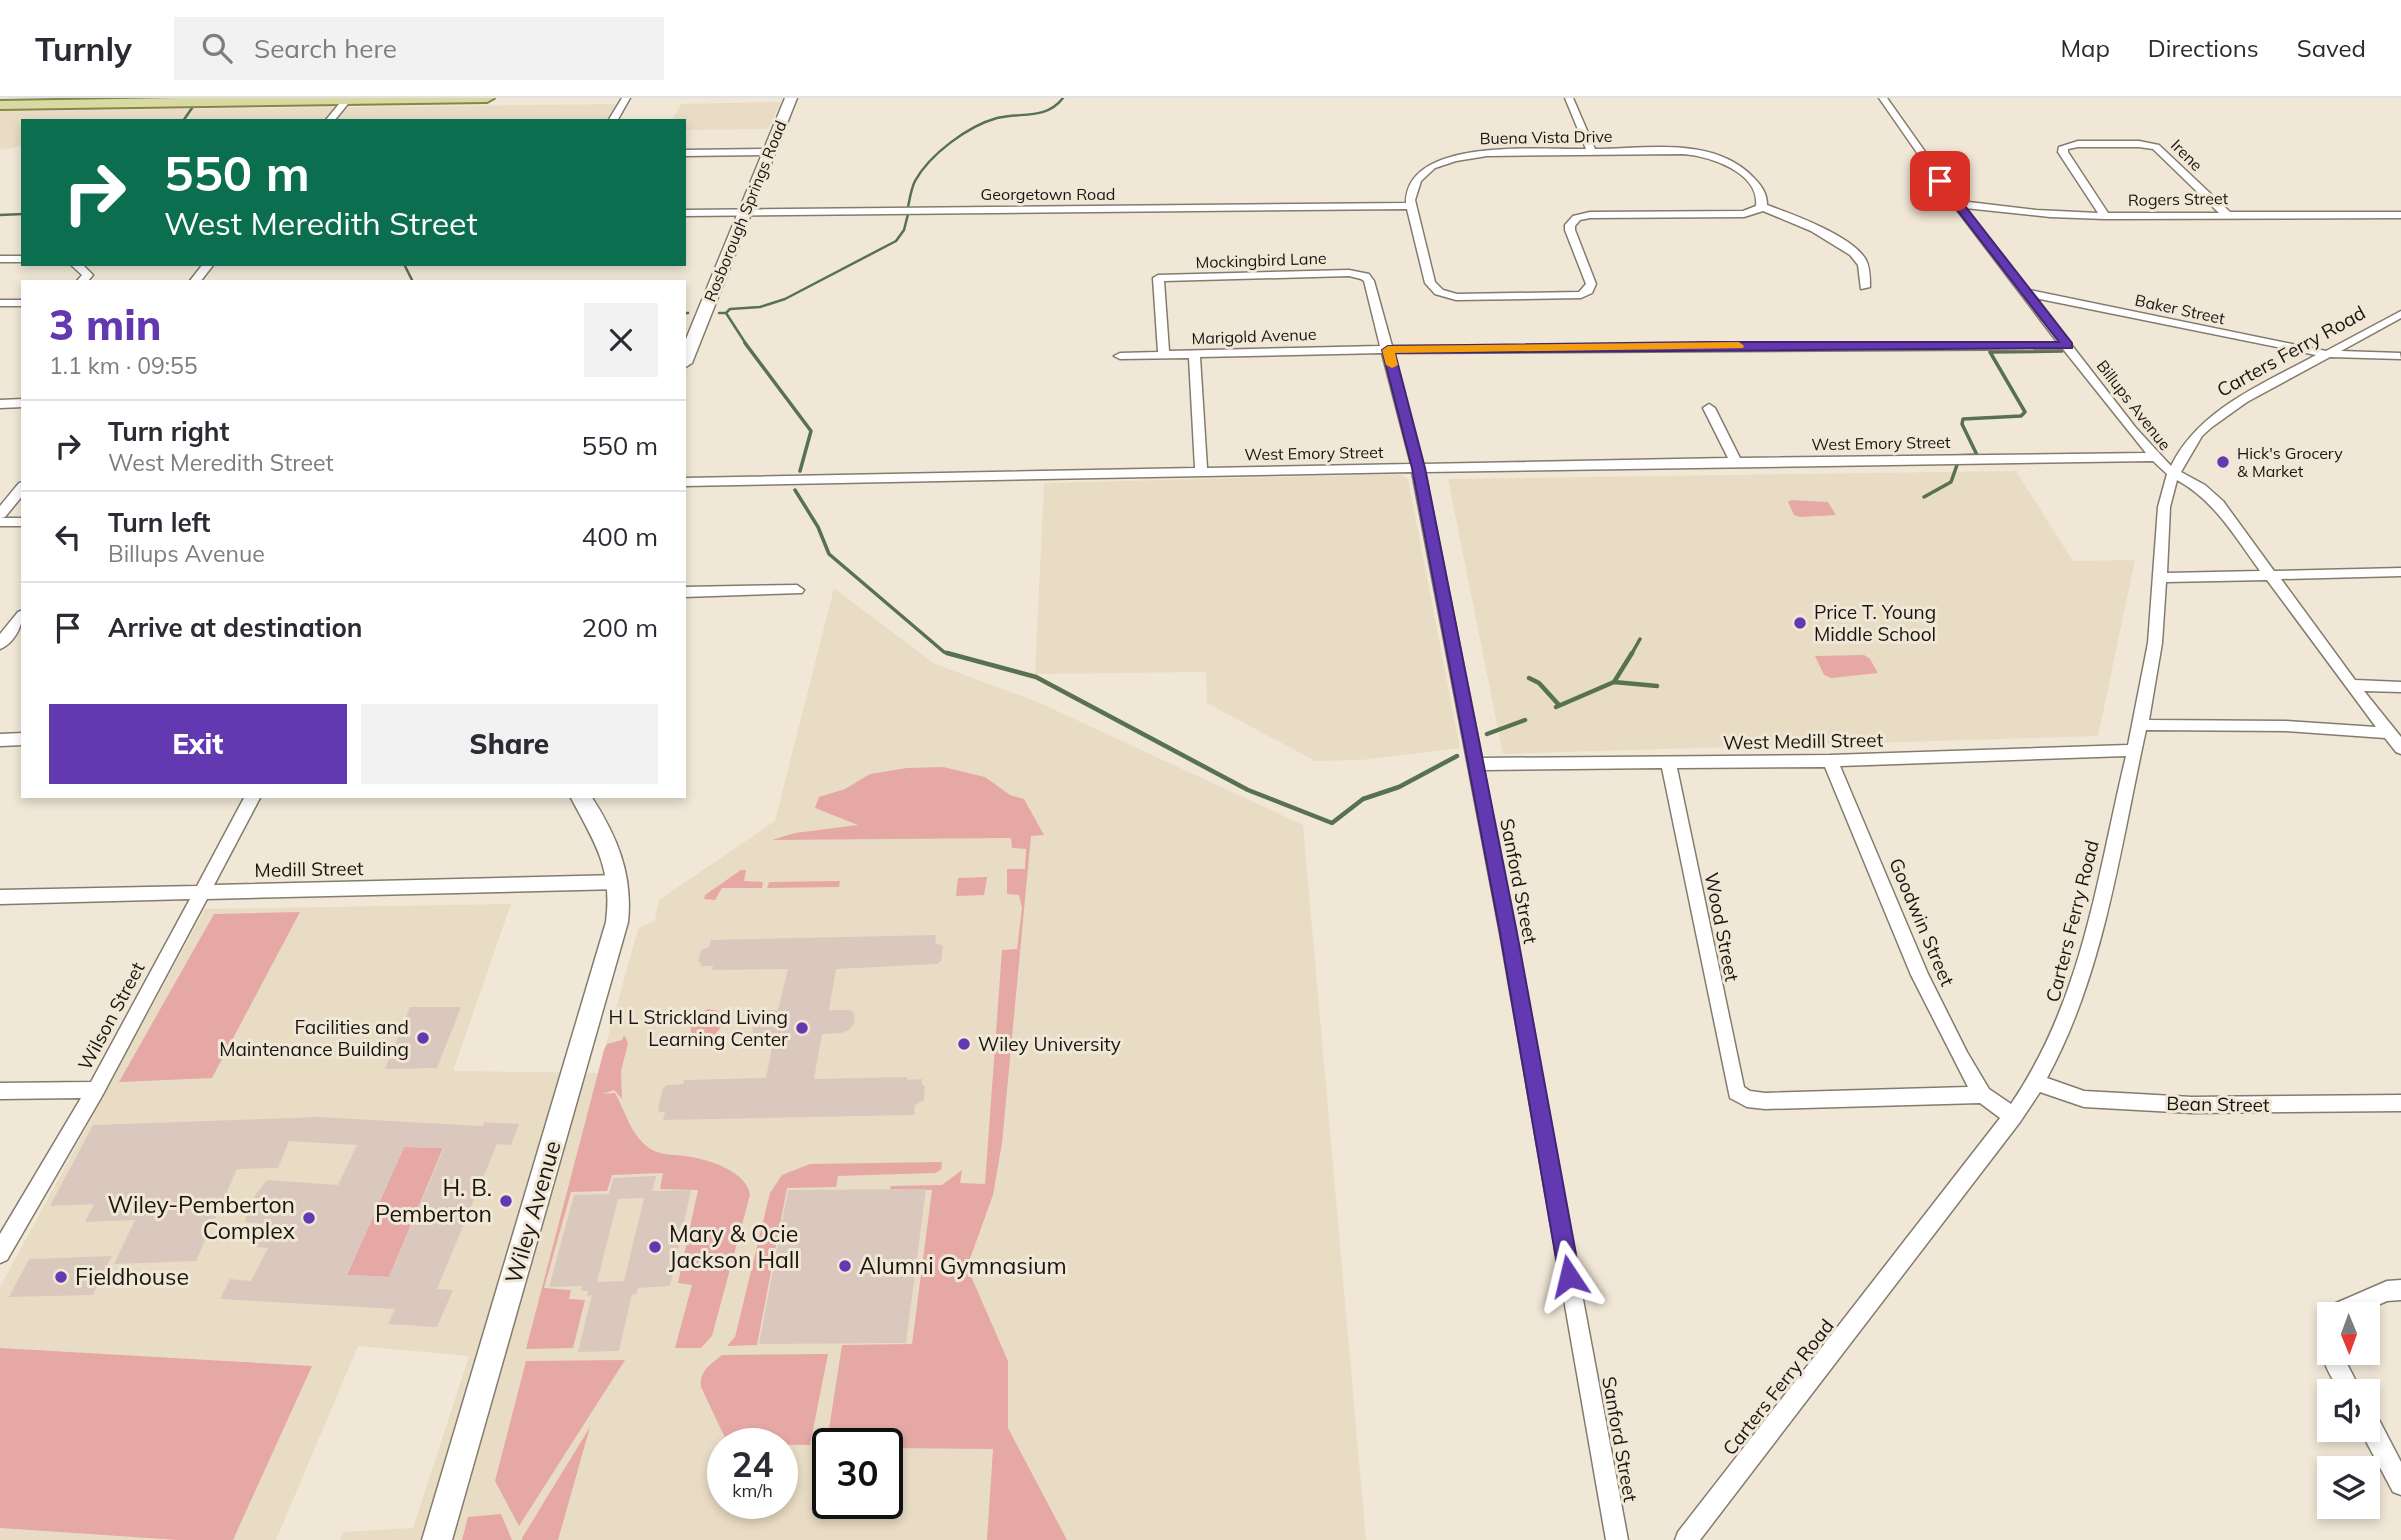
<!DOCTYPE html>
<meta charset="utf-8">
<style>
body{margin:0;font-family:Mulish,sans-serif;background:#f2f2f3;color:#2b2b33;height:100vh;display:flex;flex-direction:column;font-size:26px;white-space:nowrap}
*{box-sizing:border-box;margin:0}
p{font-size:23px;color:#7c7c81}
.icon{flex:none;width:38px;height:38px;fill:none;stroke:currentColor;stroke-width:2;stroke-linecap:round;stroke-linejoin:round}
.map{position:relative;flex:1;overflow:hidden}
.details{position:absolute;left:21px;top:182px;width:665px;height:518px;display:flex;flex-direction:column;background:#fff;border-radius:0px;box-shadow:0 4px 10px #0003}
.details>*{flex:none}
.banner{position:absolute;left:21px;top:21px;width:665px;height:147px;border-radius:0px;box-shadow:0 4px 10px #0003;background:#0b6e4f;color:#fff;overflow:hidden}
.needle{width:46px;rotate:179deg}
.fabs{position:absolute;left:2317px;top:1204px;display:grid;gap:14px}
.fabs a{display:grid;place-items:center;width:63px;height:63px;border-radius:0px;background:#fff;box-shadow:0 4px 10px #0003;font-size:35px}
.speed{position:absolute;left:707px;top:1330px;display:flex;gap:14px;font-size:35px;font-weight:700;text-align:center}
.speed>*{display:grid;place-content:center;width:91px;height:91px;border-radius:50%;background:#fff;box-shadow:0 4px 10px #0003;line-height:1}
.speed small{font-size:18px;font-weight:400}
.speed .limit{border:4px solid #111;border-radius:10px;background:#fff;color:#111}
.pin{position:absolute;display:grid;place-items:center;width:60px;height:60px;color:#fff;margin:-30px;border-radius:14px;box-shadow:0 4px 10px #0006}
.me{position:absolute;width:77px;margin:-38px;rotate:350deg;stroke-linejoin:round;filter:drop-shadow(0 0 5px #0008)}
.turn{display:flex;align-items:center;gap:24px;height:147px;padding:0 28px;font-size:32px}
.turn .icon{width:91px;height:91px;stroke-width:2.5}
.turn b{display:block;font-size:49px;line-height:60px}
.round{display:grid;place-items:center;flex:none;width:74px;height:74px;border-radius:0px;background:#f2f2f3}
.summary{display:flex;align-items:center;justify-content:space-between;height:119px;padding:0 28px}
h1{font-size:42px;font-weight:800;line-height:52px;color:#6339b1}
.button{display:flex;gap:14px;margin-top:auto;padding:14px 28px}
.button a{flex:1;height:80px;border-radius:0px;background:#6339b1;color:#fff;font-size:28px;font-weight:800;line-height:80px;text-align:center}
.button a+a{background:#f2f2f3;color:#2b2b33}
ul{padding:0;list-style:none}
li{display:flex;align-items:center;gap:21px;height:91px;padding:0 28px;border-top:2px solid #e1e1e2}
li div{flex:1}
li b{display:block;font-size:26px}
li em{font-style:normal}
header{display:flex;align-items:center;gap:42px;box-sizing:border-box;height:98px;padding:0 35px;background:#fff;border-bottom:2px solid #e1e1e2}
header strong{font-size:33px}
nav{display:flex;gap:38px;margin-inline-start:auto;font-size:24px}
.search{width:490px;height:63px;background:#f2f2f3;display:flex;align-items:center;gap:18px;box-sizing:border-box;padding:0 24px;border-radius:0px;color:#7c7c81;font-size:26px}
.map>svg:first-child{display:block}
</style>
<header>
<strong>Turnly</strong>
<div class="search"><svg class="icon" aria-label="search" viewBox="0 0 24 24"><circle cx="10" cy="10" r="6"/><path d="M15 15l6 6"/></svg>Search here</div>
<nav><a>Map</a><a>Directions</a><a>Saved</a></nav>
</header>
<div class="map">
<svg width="2401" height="1442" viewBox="0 0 2401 1442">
<rect width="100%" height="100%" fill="#f1e7d7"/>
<path fill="#e9dcc5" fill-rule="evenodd" d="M781 4 768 31 684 32V23H672L681 6Z
M626 6 617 23H23V48L0 52V14L4 13Z
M2016 373 2073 463 2135 462 2098 638 1503 656 1448 381Z
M1401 376 1408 381 1460 650 1361 662 1315 663 1207 605 1206 574 1035 576 1044 385Z
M834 490 935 566 1040 605 1303 727 1366 1442H340L343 1434 413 1430 469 1258 358 1248 276 1442H0V1189L205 811 511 806 453 973 598 975 638 831 655 822 659 802 775 723ZM723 1346H782V1405H723ZM828 1346H887V1405H828Z"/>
<path fill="#e5a8a5" d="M1791 402 1828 404 1836 417 1800 419 1794 417 1788 404Z
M1864 557 1870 561 1878 575 1831 580 1824 577 1815 558Z
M943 669 985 679 1010 697 1024 701 1044 737 1031 738 1002 1045 993 1097 967 1169 1008 1263V1330L1067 1442H987L993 1351 887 1350V1346L827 1344 842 1247 912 1246 932 1092 890 1091 891 1088 942 1087 962 1072 960 1085 985 1086 1002 852 1017 851 1022 810 1019 797 1007 796V771H1025L1026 751 1012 750 1011 740 772 742 795 735 858 727 815 710 819 699 845 691 870 676 907 670Z
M741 772H746L744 783 763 784 762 790H722L715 802 704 801 705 797Z
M987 779 984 797 956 798 958 780Z
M840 783 839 789 767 790 769 784Z
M300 814 212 980 119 984 214 816Z
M708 911 718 913 724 924 715 937 698 940 691 934 690 925 697 916Z
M624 937 628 945 621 973 622 1001 614 992 602 996 615 995C626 1014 630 1036 649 1050 660 1058 672 1056 685 1058 708 1061 747 1073 750 1097L712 1238 701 1250H675L692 1187 678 1185 698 1092 660 1091 663 1075 612 1077 607 1093 571 1094 544 1190 571 1192 569 1201 585 1202 573 1250 526 1251 604 952 607 946 622 942Z
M404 1049 443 1050 389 1179 347 1177Z
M942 1064 941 1072 935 1075 838 1078 836 1089 787 1090 757 1247 727 1248 735 1239 770 1095 782 1077 810 1066Z
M0 1250 312 1268 233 1442H178L0 1430Z
M828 1256 810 1347 728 1346 701 1289C699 1273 710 1267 722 1257Z
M625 1262 519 1428 495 1383 526 1263Z
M590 1329 558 1442H522V1440Z
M501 1416 512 1442H462L468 1419Z"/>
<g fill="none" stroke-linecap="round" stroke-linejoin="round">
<path stroke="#57724e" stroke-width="2.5" d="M183 23 192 10
M908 109C910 100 911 91 915 83 930 56 968 28 997 20 1022 14 1046 22 1063 0
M0 117 23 116
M404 166 413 184
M684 215H688
M719 215H726L746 246
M726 215 730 211 760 209 785 201 896 143 904 132 908 116"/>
<path stroke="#57724e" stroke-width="3.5" d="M745 245 811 333 800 373
M1952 358 1977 357 1962 326 1963 321 2021 318 2025 314 1990 254 2062 253
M795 392 818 429 829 456 944 554 954 557
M1924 399 1951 384 1957 367
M1631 557 1640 541"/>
<path stroke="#57724e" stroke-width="4.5" d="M947 555 1036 579 1248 692 1332 725 1363 701 1399 689 1457 658
M1529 580 1539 585 1559 607
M1614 584 1657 588
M1556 609 1614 584 1632 555
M1487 636 1525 622"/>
</g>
<path fill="#dac8bf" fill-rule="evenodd" d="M936 837 935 845 943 848 941 863 937 866 836 871 829 912H850L854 915 855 924 849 932 841 935 822 936 814 981 908 979 907 982 922 981V987H925L924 1002 915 1007 914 1017 663 1022 665 1014H659L658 1011 663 990 667 987 683 986 684 982 766 980 774 939 759 940 753 934 752 926 766 912H778L788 871 712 872 713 868H700L701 864H698L701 852 709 849 711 842Z
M410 909H461L437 970 385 971Z
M318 1019 483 1028 484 1024 519 1026 511 1047 497 1046 437 1191 453 1192 437 1229 388 1226 395 1211 220 1201 230 1181 251 1183 268 1150 255 1149 266 1126 245 1124 250 1104 267 1082 338 1087 357 1047 289 1043 278 1070 237 1071 196 1163 114 1166 135 1122 85 1124 94 1106 50 1108 93 1027ZM404 1049 444 1050 389 1179 347 1177Z
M656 1078 652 1093 691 1092 670 1188 638 1190 636 1196H632L619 1253 578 1254 592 1197 587 1198 588 1193H581L582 1188 549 1189 574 1097 609 1096 613 1080ZM644 1100 624 1183 597 1184 618 1101Z
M926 1091 906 1245 759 1246 788 1092Z
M112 1158 93 1197 9 1199 29 1161Z"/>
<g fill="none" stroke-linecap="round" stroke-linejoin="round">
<g stroke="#847b6d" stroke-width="3">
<path id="minor" d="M344 0 351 2 334 23H325Z
M622 0H630L617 23H608Z
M1565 0H1573L1595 51C1647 51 1713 38 1753 79 1761 87 1767 95 1767 107 1792 116 1853 138 1866 162 1870 170 1870 180 1870 189L1861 191 1858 167 1850 157 1811 133 1763 113 1744 119 1590 120 1580 122 1575 128V132L1596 186 1592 195 1581 200 1456 202 1435 196 1425 185 1407 111 684 118V112L1406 105C1406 38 1541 52 1586 51ZM1683 56C1709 58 1760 74 1756 108L1743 113 1590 114 1573 118 1565 127V132L1586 186 1579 194 1457 196 1443 192 1435 184 1415 102 1421 83 1435 70 1456 63 1487 58Z
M1879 0H1887L1960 103 2036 112 2098 115 2058 54 2059 49 2078 43H2139L2159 47 2230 114H2401V120L2105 121 2050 119 1965 110 2029 192 2326 253 2401 213V220L2341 253 2400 255 2401 261 2330 259 2247 304 2212 329 2202 338 2181 374 2205 387 2223 403 2274 473 2401 470V478L2281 481 2355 582 2401 584V594L2364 593 2401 639V656L2396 654 2385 640 2286 633 2146 632C2120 750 2105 873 2047 980L2084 993 2192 999 2401 997V1013L2192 1015 2084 1009 2040 994 2020 1024 1700 1442H1675L1678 1434 2000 1020 1980 1005 1765 1011 1747 1009 1730 1000 1662 670 1484 672 1628 1442H1606L1500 835 1412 374 684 388V380L1195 370 1189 260 1120 261 1114 258 1120 255 1158 254 1153 180 1158 177 1349 172 1369 176 1374 183 1392 248 2058 245 1954 108ZM2078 49H2139L2153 51 2219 115H2108L2068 54V51ZM1349 178 1361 181 1364 183 1380 248 1169 253 1164 183ZM2035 200 2316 257C2263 286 2199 311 2171 368L2136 330ZM2063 251 2146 355 1740 360 1715 310 1709 306 1703 310 1728 360 1423 366 1393 255ZM1382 255 1411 366 1207 370 1200 259ZM2153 363 2167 376 2158 409 2148 545 2128 647 1830 657 1482 660 1425 374ZM2177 382C2215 403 2235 439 2260 473L2167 475 2170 409ZM2267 482 2376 629 2286 623 2149 622 2162 545 2166 484ZM2126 658C2097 779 2083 900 2011 1006L1989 991 1967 954 1928 876 1840 668ZM1825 669 1911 877 1968 989 1765 995 1750 993 1744 989 1677 670Z
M684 52 768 51 773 54 768 57 684 58Z
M0 158H23V164H0Z
M70 166H82L93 177 87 184H76L82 177Z
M203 166H214L200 184H189Z
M0 202H23V208H0Z
M23 301V309L0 310V302Z
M23 384V397L5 419 1 420H23V428H0V408L19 385Z
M797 487 804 492 802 495 684 499V489Z
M23 512C23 527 15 545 0 551V536L18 514Z
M23 635V647L0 648V636Z
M245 698H261L214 787 619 777 625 779 627 784 625 789 619 791 207 801 102 998 7 1162 0 1165V1136L81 1000 0 1001V985L91 984 190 801 0 806V792L197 788Z
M2401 1182V1202L2387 1203 2357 1216H2329V1224L2327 1223 2324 1216 2327 1209 2387 1183Z
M2329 1247V1255H2344V1260L2361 1293H2340C2332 1279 2316 1260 2329 1247Z
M2368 1313 2376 1316 2401 1364V1397L2393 1394 2360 1332H2368Z"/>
</g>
<g stroke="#847b6d" stroke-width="3">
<path id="tertiary" d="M785 0H797L692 265 684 270V246Z
M570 698H591C617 738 633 776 628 824L452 1442H422L606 824C613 769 594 744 570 698Z"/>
</g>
<g stroke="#858647" stroke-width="4">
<path id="primary" d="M176 0H494L487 4 0 11V3Z"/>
</g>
<use href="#minor" fill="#fff" fill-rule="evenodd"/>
<use href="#tertiary" fill="#fff" fill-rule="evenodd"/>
<use href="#primary" fill="#d9daa2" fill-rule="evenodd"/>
</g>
<path fill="#6339b1" stroke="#402573" stroke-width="2" d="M1937 81H1944L2072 245V250L1395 255 1425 370 1517 835 1580 1178 1577 1185 1569 1188 1562 1185 1559 1178 1500 835 1412 370 1382 252 1388 248 1707 244H2059L1937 86Z"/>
<path fill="#f59e0b" d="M1739 244 1744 248 1743 250 1395 255 1398 267 1392 270 1386 267 1382 252 1388 248Z"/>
<g fill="#6339b1" stroke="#f1e7d7" stroke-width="2.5">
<circle cx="2223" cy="364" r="7"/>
<circle cx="1800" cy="525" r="7"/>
<circle cx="802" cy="930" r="7"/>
<circle cx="423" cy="940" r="7"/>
<circle cx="964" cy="946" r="7"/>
<circle cx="506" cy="1103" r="7"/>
<circle cx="309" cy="1120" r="7"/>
<circle cx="655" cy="1149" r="7"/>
<circle cx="845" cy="1168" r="7"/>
<circle cx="61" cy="1179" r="7"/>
</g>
<g text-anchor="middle" stroke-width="6" stroke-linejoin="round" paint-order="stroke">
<g font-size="16" fill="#191611" stroke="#f1e7d7">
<text transform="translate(1546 39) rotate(-1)" y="6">Buena Vista Drive</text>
<text transform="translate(2187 57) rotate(45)" y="6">Irene</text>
<text x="1048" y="102">Georgetown Road</text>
<text transform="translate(2178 101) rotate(-1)" y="6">Rogers Street</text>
<text transform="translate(745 113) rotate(-68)" y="6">Rosborough Springs Road</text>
<text transform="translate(1261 162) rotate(-2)" y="6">Mockingbird Lane</text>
<text transform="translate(2180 211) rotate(12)" y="6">Baker Street</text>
<text transform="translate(1254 238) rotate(-2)" y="6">Marigold Avenue</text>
<text transform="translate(2134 307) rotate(52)" y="6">Billups Avenue</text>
<text transform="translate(1881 345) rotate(-1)" y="6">West Emory Street</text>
<text transform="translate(1314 355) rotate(-1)" y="6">West Emory Street</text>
</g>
<g font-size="16" fill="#191611" stroke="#f1e7d7" text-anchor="start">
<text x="2237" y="361">Hick's Grocery<tspan x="2237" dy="18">&amp; Market</tspan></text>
</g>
<g font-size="19" fill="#191611" stroke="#f1e7d7">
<text transform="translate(2291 253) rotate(-29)" y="7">Carters Ferry Road</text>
<text transform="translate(1803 643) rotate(-1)" y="7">West Medill Street</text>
<text transform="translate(309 771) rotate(-1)" y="7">Medill Street</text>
<text transform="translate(1519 783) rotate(79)" y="7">Sanford Street</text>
<text transform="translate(2072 823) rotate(-76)" y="7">Carters Ferry Road</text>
<text transform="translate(1922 824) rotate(67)" y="7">Goodwin Street</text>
<text transform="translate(1722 829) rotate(79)" y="7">Wood Street</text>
<text transform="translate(111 918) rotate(-62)" y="7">Wilson Street</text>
<text transform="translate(2218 1006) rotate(1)" y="7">Bean Street</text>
<text transform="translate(1778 1289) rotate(-52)" y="7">Carters Ferry Road</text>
<text transform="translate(1620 1341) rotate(80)" y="7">Sanford Street</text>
</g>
<g font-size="19" fill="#191611" stroke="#f1e7d7" text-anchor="start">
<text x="1814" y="521">Price T. Young<tspan x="1814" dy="22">Middle School</tspan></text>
<text x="788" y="926" text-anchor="end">H L Strickland Living<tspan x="788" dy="22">Learning Center</tspan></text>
<text x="409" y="936" text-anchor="end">Facilities and<tspan x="409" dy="22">Maintenance Building</tspan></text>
<text x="978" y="953">Wiley University</text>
</g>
<g font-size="23" fill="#191611" stroke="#f1e7d7" text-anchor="start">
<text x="492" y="1098" text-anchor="end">H. B.<tspan x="492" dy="26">Pemberton</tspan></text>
<text x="295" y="1115" text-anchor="end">Wiley-Pemberton<tspan x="295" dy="26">Complex</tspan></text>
<text x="669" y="1144">Mary &amp; Ocie<tspan x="669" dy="26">Jackson Hall</tspan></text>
<text x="859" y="1176">Alumni Gymnasium</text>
<text x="75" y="1187">Fieldhouse</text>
</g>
<g font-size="23" fill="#191611" stroke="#f1e7d7">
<text transform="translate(533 1114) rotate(-74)" y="8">Wiley Avenue</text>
</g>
</g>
</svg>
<div class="fabs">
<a><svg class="needle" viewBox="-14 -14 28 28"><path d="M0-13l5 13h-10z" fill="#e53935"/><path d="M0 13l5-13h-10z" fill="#7c7c81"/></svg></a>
<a><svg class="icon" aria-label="sound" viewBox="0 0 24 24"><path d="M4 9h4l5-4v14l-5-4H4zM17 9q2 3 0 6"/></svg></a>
<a><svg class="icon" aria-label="layers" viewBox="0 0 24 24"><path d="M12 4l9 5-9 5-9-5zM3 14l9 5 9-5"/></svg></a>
</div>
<div class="speed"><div>24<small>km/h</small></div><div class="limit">30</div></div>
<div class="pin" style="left:1940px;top:83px;background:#d93025"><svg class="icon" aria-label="arrive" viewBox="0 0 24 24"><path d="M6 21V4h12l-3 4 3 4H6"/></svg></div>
<svg class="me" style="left:1569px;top:1178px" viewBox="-20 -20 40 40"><path d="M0-17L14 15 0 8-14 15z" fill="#6339b1" stroke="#fff" stroke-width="4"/></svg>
<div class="banner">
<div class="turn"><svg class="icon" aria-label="right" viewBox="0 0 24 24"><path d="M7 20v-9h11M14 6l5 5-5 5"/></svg><div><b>550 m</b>West Meredith Street</div></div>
</div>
<section class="details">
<div class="summary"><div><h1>3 min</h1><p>1.1 km · 09:55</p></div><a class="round"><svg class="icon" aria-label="close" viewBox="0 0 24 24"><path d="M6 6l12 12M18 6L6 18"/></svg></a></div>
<ul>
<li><svg class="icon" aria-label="right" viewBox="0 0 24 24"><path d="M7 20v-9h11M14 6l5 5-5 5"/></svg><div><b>Turn right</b><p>West Meredith Street</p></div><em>550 m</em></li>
<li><svg class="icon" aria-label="left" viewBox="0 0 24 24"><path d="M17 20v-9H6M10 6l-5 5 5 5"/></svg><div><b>Turn left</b><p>Billups Avenue</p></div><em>400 m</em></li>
<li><svg class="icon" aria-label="arrive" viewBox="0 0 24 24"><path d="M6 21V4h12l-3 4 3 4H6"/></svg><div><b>Arrive at destination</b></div><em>200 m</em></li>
</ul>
<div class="button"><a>Exit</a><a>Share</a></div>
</section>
</div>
